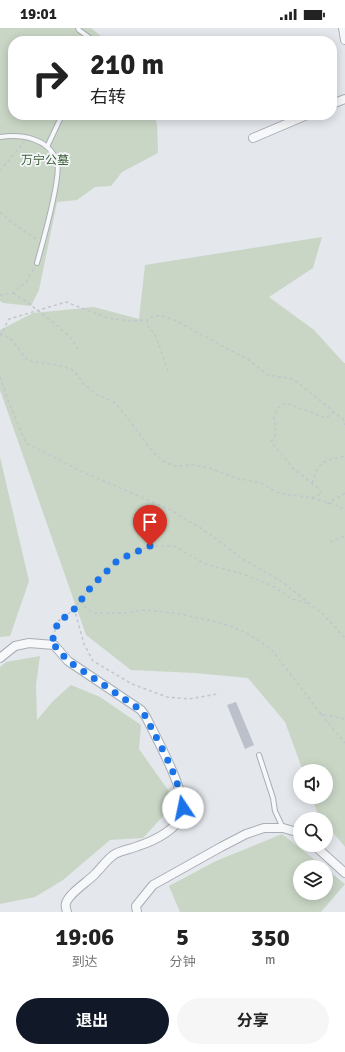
<!DOCTYPE html>
<html lang="zh">
<meta charset="utf-8">
<style>
body{margin:0;font-family:Signika,"Noto Sans SC",sans-serif;background:#f6f6f6;color:#222;height:100vh;display:flex;flex-direction:column;font-size:15px;white-space:nowrap}
*{box-sizing:border-box;margin:0}
p{font-size:13px;color:#767676}
.icon{flex:none;width:22px;height:22px;fill:none;stroke:currentColor;stroke-width:2;stroke-linecap:round;stroke-linejoin:round}
.map{position:relative;height:884px;overflow:hidden}
.side{display:flex;flex-direction:column;background:#fff;flex:1}
.side>*{flex:none}
.top-card{position:absolute;left:8px;top:8px;width:329px;height:84px;border-radius:16px;box-shadow:0 2px 10px #0003;background:#fff;color:#222;overflow:hidden}
.controls{position:absolute;left:293px;top:736px;display:grid;gap:8px}
.controls a{display:grid;place-items:center;width:40px;height:40px;border-radius:50%;background:#fff;box-shadow:0 2px 10px #0003;font-size:20px}
.pin{position:absolute;display:grid;place-items:center;width:34px;height:34px;color:#fff;margin:-41px -17px;border-radius:50% 50% 50% 0;rotate:-45deg;box-shadow:0 0 4px #0007}
.pin .icon{rotate:45deg}
.me{position:absolute;width:44px;margin:-22px;rotate:349deg;stroke-linejoin:round;filter:drop-shadow(0 0 3px #0008)}
.turn{display:flex;align-items:center;gap:14px;height:84px;padding:0 16px;font-size:18px}
.turn .icon{width:52px;height:52px;stroke-width:2.5}
.turn b{display:block;font-size:28px;line-height:34px}
.eta{display:flex;justify-content:space-evenly;align-items:center;height:68px;text-align:center}
.eta b{font-size:24px;font-weight:700;line-height:28px}
.cta{display:flex;gap:8px;margin-top:auto;padding:8px 16px}
.cta a{flex:1;height:46px;border-radius:24px;background:#111827;color:#fff;font-size:16px;font-weight:700;line-height:46px;text-align:center}
.cta a+a{background:#f6f6f6;color:#222}
.status{display:flex;justify-content:space-between;align-items:center;height:28px;padding:0 20px;background:#fff;direction:ltr}
.status svg{height:11px;fill:currentColor}
.map>svg:first-child{display:block}
</style>
<div class="status"><b>19:01</b><svg viewBox="0 0 49 12"><path d="M0 12V9h3v3zM5 12V6h3v6zM10 12V3h3v9zM15 12V0h3v12zM26 1h20v11H26zM47 4h2v5h-2z"/></svg></div>
<div class="map">
<svg width="345" height="884" viewBox="0 0 345 884">
<rect width="100%" height="100%" fill="#e4e7ec"/>
<path fill="#c9d6c5" d="M0 0H91L107 13H13V87H155L157 97 158 125 122 144 111 158 95 159 77 172 57 174 39 262 31 278 3 275 0 273Z
M322 209 313 240 269 269 314 302 344 335H345V819L326 796V791H321L318 787 312 769H326V743H303L285 694 248 650 195 645 131 642 86 607 0 362V302L33 285 94 279 139 291 145 237Z
M0 429 29 553 10 608 0 609Z
M40 628 36 657 37 692 53 673 71 657 100 669 141 697 139 721 173 769 166 785 143 810 110 812 63 852 35 869 0 876V639L6 634Z
M282 806 324 839H300V865H326V841L345 856 321 884H180L169 858 216 833Z"/>
<path fill="#bbc0ca" d="M236 674 254 717 245 721 227 677Z"/>
<g fill="none" stroke-linecap="round" stroke-linejoin="round">
<g stroke="#a9aeb7" stroke-width="6">
<path id="lane" d="M78 0 79 2 94 13
M0 109C22 106 48 110 57 133 62 148 42 217 37 235
M47 119 62 87
M259 727 273 770 275 783 283 800"/>
</g>
<g stroke="#a9aeb7" stroke-width="10">
<path id="street" d="M343 0 345 12
M332 76 345 71
M253 110 307 87
M0 630 15 618 29 615 54 617 68 633 141 682 146 689C156 709 185 762 183 782 181 800 154 813 138 818 131 821 123 822 115 826 107 831 103 838 96 845 88 854 70 864 66 875 65 878 66 881 67 884
M314 817 345 845
M137 884 136 878 153 857 221 819 246 806 264 800H283L300 805"/>
</g>
<path stroke="#c2c5cb" stroke-width="1.5" stroke-dasharray="3 3" stroke-linecap="butt" d="M0 143 24 114
M0 184 14 196 37 212
M13 265 23 271 59 299 71 310 78 321
M0 267 13 265 26 254 34 240
M0 305 11 311 28 333 63 338 74 343 84 356 96 366 114 374 127 389 152 423 163 433 174 438 193 437 210 440 235 450 261 455 278 465 312 470 322 465 317 459 295 442 271 414 276 405 274 389 277 380 286 375 326 390 334 384
M0 308 9 291 66 274 108 290 130 293 147 292
M168 343 155 306 148 299 147 292C158 285 163 288 174 292L249 332 268 347 293 351 343 391 345 397
M0 349 9 375 26 415 83 444 171 482 204 502 241 530 281 553 323 586 345 610
M312 455C315 446 318 435 329 432 334 430 339 430 345 428
M312 470C323 474 337 475 345 483
M327 476 345 465
M330 514 345 508
M81 573 86 580 94 585H124L143 582 175 585 222 595 247 605 271 621 321 686 345 691
M74 580 84 616 93 633 132 656 167 669 189 671 217 666
M53 610 57 594 72 583 91 559 118 532 150 518H174L205 536 243 546 271 557 292 571 307 575
M321 686 345 715"/>
<use href="#lane" stroke="#f7f8fa" stroke-width="4"/>
<use href="#street" stroke="#f7f8fa" stroke-width="8"/>
</g>
<g fill="none" stroke-linecap="round" stroke-linejoin="round">
<path stroke="#1a73e8" stroke-width="7" stroke-dasharray="0 12.6" d="M150 518 118 532 91 559 72 584 58 594 51 617H54L68 633 141 682 146 689C160 718 179 748 183 780"/>
</g>
<g text-anchor="middle" stroke-width="3.5" stroke-linejoin="round" paint-order="stroke">
<g font-size="12" fill="#3f6138" stroke="#f4f6f9">
<text x="45" y="136">万宁公墓</text>
</g>
</g>
</svg>
<div class="controls">
<a><svg class="icon" aria-label="sound" viewBox="0 0 24 24"><path d="M4 9h4l5-4v14l-5-4H4zM17 9q2 3 0 6"/></svg></a>
<a><svg class="icon" aria-label="search" viewBox="0 0 24 24"><circle cx="10" cy="10" r="6"/><path d="M15 15l6 6"/></svg></a>
<a><svg class="icon" aria-label="layers" viewBox="0 0 24 24"><path d="M12 4l9 5-9 5-9-5zM3 14l9 5 9-5"/></svg></a>
</div>
<div class="pin" style="left:150px;top:518px;background:#d93025"><svg class="icon" aria-label="arrive" viewBox="0 0 24 24"><path d="M6 21V4h12l-3 4 3 4H6"/></svg></div>
<svg class="me" style="left:183px;top:780px" viewBox="-20 -20 40 40"><circle r="19" fill="#fff"/><path d="M0-13L10 11 0 6-10 11z" fill="#1a73e8"/></svg>
<div class="top-card">
<div class="turn"><svg class="icon" aria-label="right" viewBox="0 0 24 24"><path d="M7 20v-9h11M14 6l5 5-5 5"/></svg><div><b>210 m</b>右转</div></div>
</div>
</div>
<section class="side">
<div class="eta">
<div><b>19:06</b><p>到达</p></div>
<div><b>5</b><p>分钟</p></div>
<div><b>350</b><p>m</p></div>
</div>
<div class="cta"><a>退出</a><a>分享</a></div>
</section>
